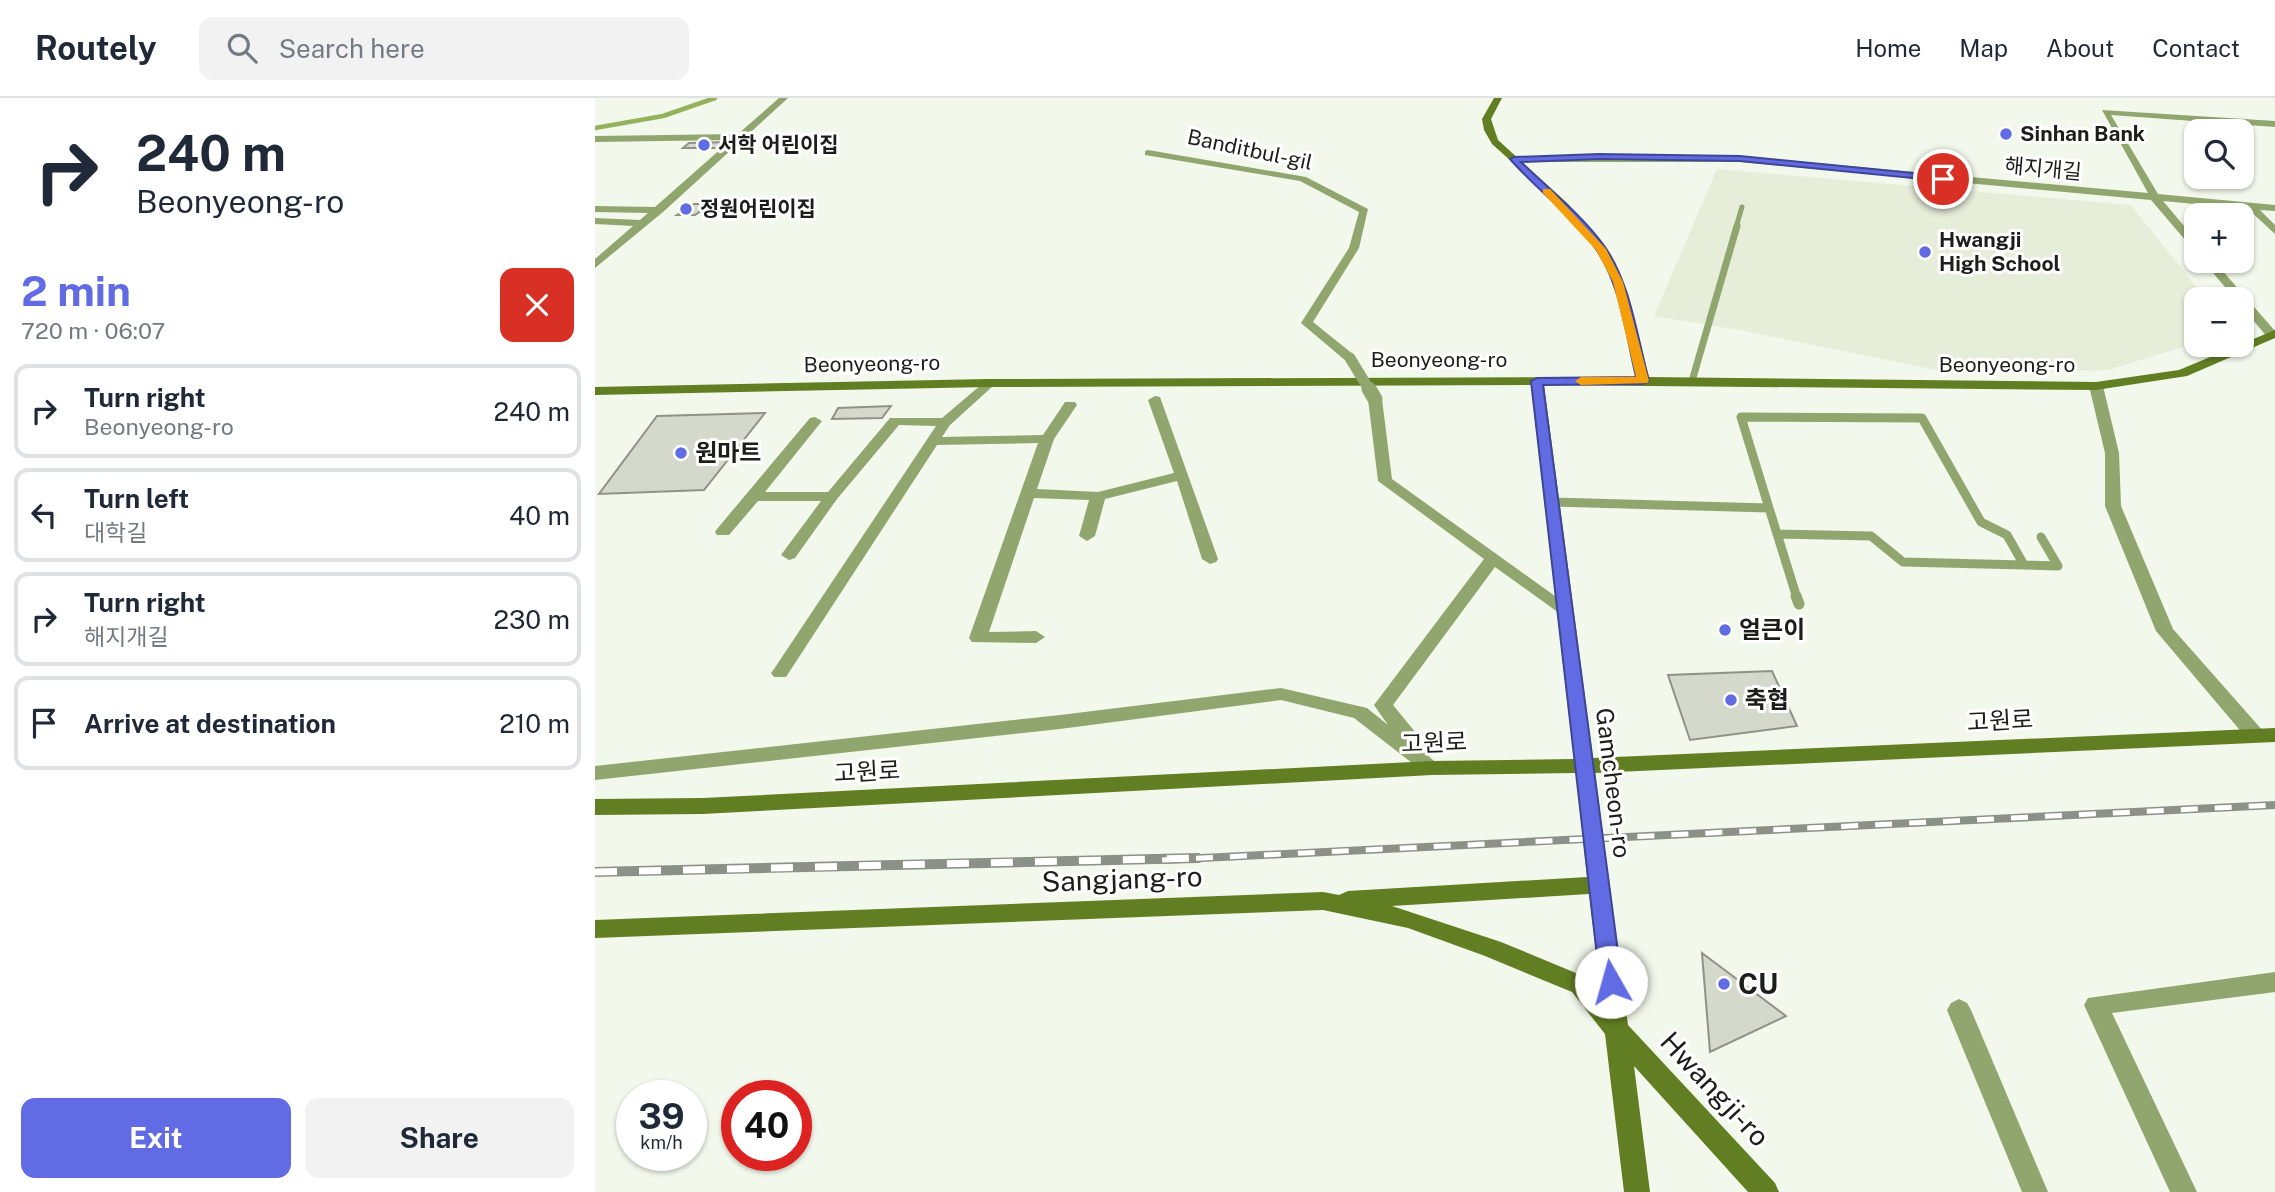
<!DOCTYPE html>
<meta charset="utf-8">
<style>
body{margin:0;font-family:"Public Sans","Noto Sans KR",sans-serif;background:#f2f2f3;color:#1f2937;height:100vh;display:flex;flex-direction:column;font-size:26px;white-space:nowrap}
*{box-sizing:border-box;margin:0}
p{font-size:23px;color:#747a83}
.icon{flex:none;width:38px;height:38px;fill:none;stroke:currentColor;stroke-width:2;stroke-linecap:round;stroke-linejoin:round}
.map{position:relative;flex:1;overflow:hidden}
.panel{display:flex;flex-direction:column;background:#fff;width:595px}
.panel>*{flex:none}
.hud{background:#fff;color:#1f2937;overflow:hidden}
.fabs{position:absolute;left:1589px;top:21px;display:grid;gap:14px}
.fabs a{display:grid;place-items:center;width:70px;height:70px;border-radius:14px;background:#fff;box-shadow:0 2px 5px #0004;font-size:35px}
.speed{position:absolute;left:21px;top:982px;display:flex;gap:14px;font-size:35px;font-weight:700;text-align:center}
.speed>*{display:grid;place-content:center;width:91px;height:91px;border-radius:50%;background:#fff;box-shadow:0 2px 5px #0004;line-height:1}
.speed small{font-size:18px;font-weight:400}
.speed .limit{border:10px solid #d22;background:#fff;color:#111}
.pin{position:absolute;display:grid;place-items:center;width:60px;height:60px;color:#fff;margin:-30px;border:4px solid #fff;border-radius:50%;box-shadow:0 2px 7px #0007}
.me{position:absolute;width:77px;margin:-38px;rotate:353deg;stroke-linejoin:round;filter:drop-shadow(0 0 5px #0008)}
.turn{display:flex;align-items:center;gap:24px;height:147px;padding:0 21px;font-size:32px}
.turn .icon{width:91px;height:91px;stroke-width:2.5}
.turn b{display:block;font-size:49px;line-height:60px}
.round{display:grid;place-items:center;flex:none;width:74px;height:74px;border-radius:14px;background:#f2f2f3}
.headline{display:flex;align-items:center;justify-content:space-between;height:119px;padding:0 21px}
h1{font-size:42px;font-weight:700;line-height:52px;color:#616be3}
.primary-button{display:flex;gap:14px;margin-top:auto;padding:14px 21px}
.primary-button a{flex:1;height:80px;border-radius:14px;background:#616be3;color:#fff;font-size:28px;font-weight:700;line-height:80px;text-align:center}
.primary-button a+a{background:#f2f2f3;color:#1f2937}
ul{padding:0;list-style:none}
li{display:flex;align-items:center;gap:21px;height:94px;margin:0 14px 10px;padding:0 7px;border:4px solid #e0e1e3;border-radius:14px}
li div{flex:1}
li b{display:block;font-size:26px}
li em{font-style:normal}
header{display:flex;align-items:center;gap:42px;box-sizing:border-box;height:98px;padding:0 35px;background:#fff;border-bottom:2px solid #e0e1e3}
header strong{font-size:33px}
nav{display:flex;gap:38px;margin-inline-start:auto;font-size:24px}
.search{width:490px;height:63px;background:#f2f2f3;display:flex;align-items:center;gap:18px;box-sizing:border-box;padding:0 24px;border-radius:14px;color:#747a83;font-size:26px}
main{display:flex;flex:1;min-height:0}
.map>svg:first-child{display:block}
</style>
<header>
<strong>Routely</strong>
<div class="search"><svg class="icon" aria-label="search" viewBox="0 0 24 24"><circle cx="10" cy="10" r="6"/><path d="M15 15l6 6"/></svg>Search here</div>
<nav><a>Home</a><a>Map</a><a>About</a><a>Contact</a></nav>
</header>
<main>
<section class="panel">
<div class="hud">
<div class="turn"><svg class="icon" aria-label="right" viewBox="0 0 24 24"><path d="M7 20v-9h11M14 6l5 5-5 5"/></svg><div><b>240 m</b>Beonyeong-ro</div></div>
</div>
<div class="headline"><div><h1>2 min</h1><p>720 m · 06:07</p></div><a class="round" style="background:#d93025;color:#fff"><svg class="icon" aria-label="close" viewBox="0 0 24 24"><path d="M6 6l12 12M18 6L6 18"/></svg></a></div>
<ul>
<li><svg class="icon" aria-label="right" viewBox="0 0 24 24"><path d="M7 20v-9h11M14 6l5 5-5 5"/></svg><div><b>Turn right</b><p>Beonyeong-ro</p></div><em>240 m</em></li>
<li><svg class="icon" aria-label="left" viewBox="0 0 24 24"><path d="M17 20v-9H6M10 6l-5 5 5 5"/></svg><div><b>Turn left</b><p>대학길</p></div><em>40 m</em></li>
<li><svg class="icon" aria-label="right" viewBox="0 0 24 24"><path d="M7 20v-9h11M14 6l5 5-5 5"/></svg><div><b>Turn right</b><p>해지개길</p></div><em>230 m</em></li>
<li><svg class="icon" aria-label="arrive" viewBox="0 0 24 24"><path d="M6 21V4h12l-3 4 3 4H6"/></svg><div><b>Arrive at destination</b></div><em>210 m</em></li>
</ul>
<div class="primary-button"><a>Exit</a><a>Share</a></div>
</section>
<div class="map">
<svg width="1680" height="1094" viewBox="0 0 1680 1094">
<rect width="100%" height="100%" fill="#f2f8eb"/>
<path fill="#e6eeda" d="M1122 71 1536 107 1611 201H1601V245L1513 272 1361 276 1150 233 1059 218Z"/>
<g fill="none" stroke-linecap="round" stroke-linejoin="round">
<path stroke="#93b25c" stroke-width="4.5" d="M0 30 68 18 120 0"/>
</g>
<path fill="#d4d9cc" stroke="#8e9387" stroke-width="2" d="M134 44 129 50H88L94 45Z
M99 106H116L100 117H82Z
M296 308 287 320 237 321 243 310Z
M170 315 109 392 4 396 62 318Z
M1177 573 1202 628 1095 642 1073 577Z
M1107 855 1191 918 1115 954Z"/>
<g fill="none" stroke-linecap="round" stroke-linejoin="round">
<path stroke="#90a66e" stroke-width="5" d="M1141 129 1147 109"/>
<path stroke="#90a66e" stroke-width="7" d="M1097 283 1142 128"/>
<path stroke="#90a66e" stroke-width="9" d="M957 404 1174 410 1146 319 1327 320 1386 424 1412 437 1429 467 1308 464 1276 438 1182 436
M1174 410 1202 500
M1429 467 1463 468 1446 439"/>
<path stroke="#90a66e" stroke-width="11" d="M1201 498 1204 506"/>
<path fill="#90a66e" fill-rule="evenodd" d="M184 0H193L68 114 0 170V161L38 128 0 126V120L45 122 53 115 0 114V108L60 109 136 42 0 44V38L143 36Z
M1507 12 1680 23V29L1516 17 1563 96 1680 107V113L1665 112 1680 127V136L1653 111 1568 103 1601 142V151L1597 150 1556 102 1145 64H919L914 61 919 58H1145L1553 95Z
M553 52 711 79 773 111 764 150 718 224 759 257V263H751L706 225 754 150 764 114 705 83 550 57V53Z
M1608 163H1619L1680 233V240H1673L1647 209V201H1640Z
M393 281 398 282V288L355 327 347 339 448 337 470 304H480L482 307 459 341 442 391 503 394 579 375 553 302 560 298 565 299 623 461 621 464 615 466 607 461 582 383 510 401 500 438 492 443 484 438 494 402 439 400 394 534 441 533 450 539 441 545 377 544 374 540 443 345 342 347 191 579H179L176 575 179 571 341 328 304 327 242 401 200 460 194 462 186 457 226 403H163L134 437H122L120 434 122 431 215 320 220 319 227 323 170 394H233L295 320H347Z
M1501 284 1508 288 1524 355 1526 408 1578 531 1668 633 1671 638 1668 643H1654L1561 533 1510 408V355L1494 288Z
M780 297 787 301 797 381 978 511 976 515H964L900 469 798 607 830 646 833 651 830 655 847 670 844 675 837 677 830 675 759 620 686 602 465 631 0 682V668L465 617 686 590 772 610 793 627 779 607 889 461 783 383 773 301Z
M1680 874V894L1517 915 1602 1094H1575L1489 907 1493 900Z
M1364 901 1372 905 1376 912 1453 1094H1427L1352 912 1356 905Z"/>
<path fill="#617e23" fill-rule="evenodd" d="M899 0H907L896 21 903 42 973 106 1004 141 1019 163 1033 196 1054 279 1501 284 1584 272 1680 232V240L1592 278 1501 292 949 287 998 660 1680 630V644L1000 675 1033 927 1180 1085 1184 1094H1153L1039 968 1055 1094H1029L1010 936 977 894 890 858 813 830 728 812 0 840V822L728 794 744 797 753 793 992 779 981 675 837 677 108 716 0 717V701L108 700 837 663 979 661 936 287 393 289 0 297V289L393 281 1041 279C1034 248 1029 214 1017 184 995 126 941 86 897 46L889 32 887 21ZM994 796 1006 895 993 880 906 844 797 808Z"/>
<g stroke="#8c9188" stroke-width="8">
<path id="rail-far1" d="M567 762 1680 707"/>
</g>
<g stroke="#8c9188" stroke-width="10">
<path id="rail" d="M0 774 603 760"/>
</g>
<use href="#rail-far1" stroke="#fff" stroke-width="5" stroke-dasharray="17" stroke-linecap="butt"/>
<use href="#rail" stroke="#fff" stroke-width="7" stroke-dasharray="22" stroke-linecap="butt"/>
<path stroke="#90a66e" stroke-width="11" d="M755 260 775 293"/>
<path stroke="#90a66e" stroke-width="15" d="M774 291 780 301"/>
</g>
<path fill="#616be3" stroke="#3f4694" stroke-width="2" d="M1004 56 1145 58 1348 78 1352 81 1348 83 1145 63 1004 61 926 64C954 91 987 117 1010 149 1036 187 1042 239 1054 283L1048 286 948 287 1027 884 1024 890 1016 893 1009 890 1005 884 936 283 942 280 1041 279C1031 238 1026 187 1001 151 977 117 942 92 915 61L919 59Z"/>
<path fill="#f59e0b" d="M948 91H955L1011 151 1028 184 1054 283 1052 285 986 287 980 283 986 279H1041L1018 184 1001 152 948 95Z"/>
<g fill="#616be3" stroke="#fff" stroke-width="2.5">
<circle cx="1411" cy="36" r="7"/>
<circle cx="109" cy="47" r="7"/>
<circle cx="91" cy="111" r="7"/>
<circle cx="1330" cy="154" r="7"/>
<circle cx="86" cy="355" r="7"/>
<circle cx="1130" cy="532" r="7"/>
<circle cx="1136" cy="602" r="7"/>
<circle cx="1129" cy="886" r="7"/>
</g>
<g text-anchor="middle" stroke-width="6" stroke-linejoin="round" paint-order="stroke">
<g font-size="21" font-weight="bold" fill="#1c1e1a" stroke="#fff" text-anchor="start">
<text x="1425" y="43">Sinhan Bank</text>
<text x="123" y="54">서학 어린이집</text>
<text x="105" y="118">정원어린이집</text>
<text x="1344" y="149">Hwangji<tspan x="1344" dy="24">High School</tspan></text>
</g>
<g font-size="21" fill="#1c1e1a" stroke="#fff">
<text transform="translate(655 52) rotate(12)" y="7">Banditbul-gil</text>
<text transform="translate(1448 71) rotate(5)" y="7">해지개길</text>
<text x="844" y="269">Beonyeong-ro</text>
<text transform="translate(277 266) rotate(-1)" y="7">Beonyeong-ro</text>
<text x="1412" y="274">Beonyeong-ro</text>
</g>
<g font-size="24" font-weight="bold" fill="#1c1e1a" stroke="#fff" text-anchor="start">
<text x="100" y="363">원마트</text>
<text x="1144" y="540">얼큰이</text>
<text x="1150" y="610">축협</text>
</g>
<g font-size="24" fill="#1c1e1a" stroke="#fff">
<text transform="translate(1405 623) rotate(-3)" y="8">고원로</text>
<text transform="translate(839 645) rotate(-2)" y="8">고원로</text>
<text transform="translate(272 674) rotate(-3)" y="8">고원로</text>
<text transform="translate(1018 685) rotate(83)" y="8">Gamcheon-ro</text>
</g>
<g font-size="28" fill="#1c1e1a" stroke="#fff">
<text transform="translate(527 781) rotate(-2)" y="10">Sangjang-ro</text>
<text transform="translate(1120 991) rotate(47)" y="10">Hwangji-ro</text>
</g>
<g font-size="28" font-weight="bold" fill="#1c1e1a" stroke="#fff" text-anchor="start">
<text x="1143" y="896">CU</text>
</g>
</g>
</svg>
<div class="fabs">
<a><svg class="icon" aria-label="search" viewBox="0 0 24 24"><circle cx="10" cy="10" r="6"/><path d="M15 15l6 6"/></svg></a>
<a>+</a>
<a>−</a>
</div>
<div class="speed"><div>39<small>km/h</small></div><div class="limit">40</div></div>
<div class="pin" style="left:1348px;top:81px;background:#d93025"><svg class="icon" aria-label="arrive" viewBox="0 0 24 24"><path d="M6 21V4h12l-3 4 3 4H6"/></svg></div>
<svg class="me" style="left:1016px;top:884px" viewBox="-20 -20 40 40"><circle r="19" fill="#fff"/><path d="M0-13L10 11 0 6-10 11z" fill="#616be3"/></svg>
</div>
</main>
